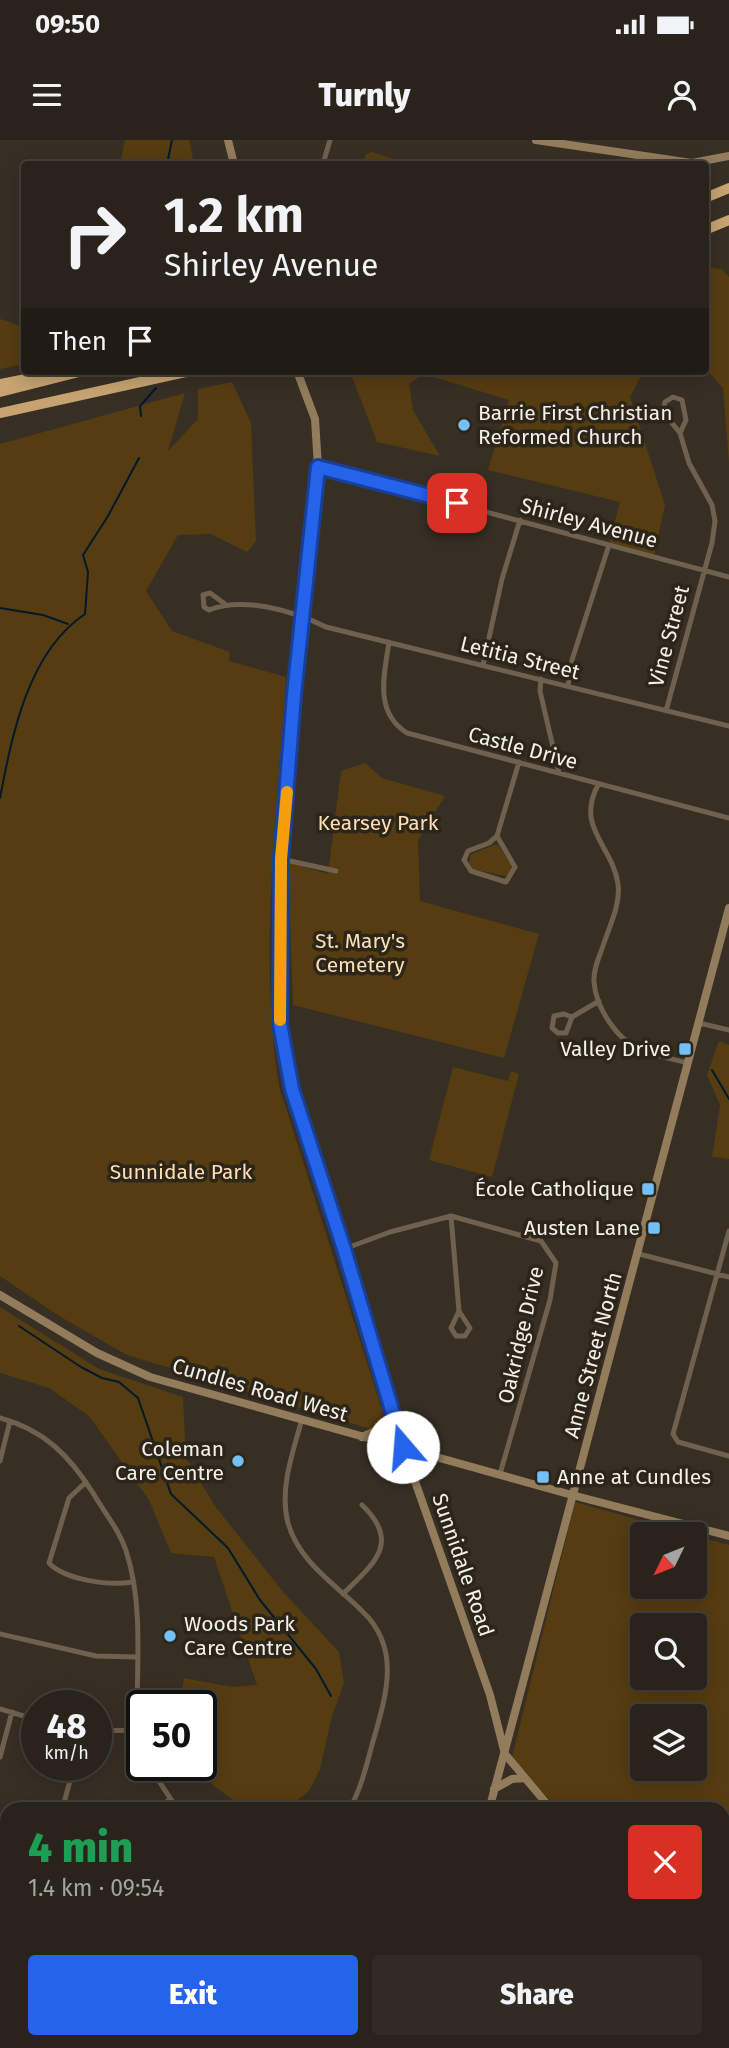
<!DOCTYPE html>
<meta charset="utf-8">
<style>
body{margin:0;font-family:"Fira Sans",sans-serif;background:#312b24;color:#f1f3f6;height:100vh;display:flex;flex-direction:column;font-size:26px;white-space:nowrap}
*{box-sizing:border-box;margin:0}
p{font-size:23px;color:#a5a4a3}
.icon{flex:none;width:38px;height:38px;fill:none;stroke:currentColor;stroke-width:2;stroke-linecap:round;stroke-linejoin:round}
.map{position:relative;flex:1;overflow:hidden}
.drawer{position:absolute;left:0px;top:1662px;width:730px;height:247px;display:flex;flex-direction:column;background:#29231b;border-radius:21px 21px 0 0;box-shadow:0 4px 18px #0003,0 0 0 2px #45403a}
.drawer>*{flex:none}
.hud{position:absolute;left:21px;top:21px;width:688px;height:214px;border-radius:7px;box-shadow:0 4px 18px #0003,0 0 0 2px #45403a;background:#29231b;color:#f1f3f6;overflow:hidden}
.needle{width:46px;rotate:227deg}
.tools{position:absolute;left:630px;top:1382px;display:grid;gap:14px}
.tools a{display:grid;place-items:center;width:77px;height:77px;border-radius:7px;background:#29231b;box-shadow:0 4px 18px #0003,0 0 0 2px #45403a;font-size:35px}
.speed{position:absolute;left:21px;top:1550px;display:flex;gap:14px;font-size:35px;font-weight:700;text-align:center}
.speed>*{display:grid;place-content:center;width:91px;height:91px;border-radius:50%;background:#29231b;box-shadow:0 4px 18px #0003,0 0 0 2px #45403a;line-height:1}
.speed small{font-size:18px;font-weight:400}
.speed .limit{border:4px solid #111;border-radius:10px;background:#fff;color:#111}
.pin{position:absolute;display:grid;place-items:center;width:60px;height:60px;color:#fff;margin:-30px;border-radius:14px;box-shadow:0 4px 10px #0006}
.me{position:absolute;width:77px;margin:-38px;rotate:342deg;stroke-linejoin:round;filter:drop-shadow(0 0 5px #0008)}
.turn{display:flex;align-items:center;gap:24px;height:147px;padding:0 28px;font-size:32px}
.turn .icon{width:91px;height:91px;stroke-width:2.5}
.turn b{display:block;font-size:49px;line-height:60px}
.then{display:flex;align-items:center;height:66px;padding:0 28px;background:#0003;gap:14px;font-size:26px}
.round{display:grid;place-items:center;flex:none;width:74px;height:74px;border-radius:7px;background:#312b24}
.headline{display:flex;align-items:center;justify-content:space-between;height:119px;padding:0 28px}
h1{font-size:42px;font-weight:800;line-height:52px;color:#1e9e55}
.primary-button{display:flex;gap:14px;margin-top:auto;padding:14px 28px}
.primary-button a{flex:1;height:80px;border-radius:7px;background:#2563eb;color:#fff;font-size:28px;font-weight:800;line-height:80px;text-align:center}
.primary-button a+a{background:#312b24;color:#f1f3f6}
.status{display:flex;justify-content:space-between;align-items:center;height:49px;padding:0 35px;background:#29231b;direction:ltr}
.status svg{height:19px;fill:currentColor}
header{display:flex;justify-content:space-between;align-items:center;height:91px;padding:0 28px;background:#29231b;font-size:32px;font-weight:800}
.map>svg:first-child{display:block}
</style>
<div class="status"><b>09:50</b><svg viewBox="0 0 49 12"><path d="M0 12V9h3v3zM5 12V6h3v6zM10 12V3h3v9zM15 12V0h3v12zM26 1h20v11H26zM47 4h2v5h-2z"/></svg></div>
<header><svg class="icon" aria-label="menu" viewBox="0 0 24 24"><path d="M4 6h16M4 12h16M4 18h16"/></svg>Turnly<svg class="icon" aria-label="person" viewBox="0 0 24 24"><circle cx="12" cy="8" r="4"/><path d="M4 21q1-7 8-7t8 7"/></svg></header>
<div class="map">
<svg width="729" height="1908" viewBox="0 0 729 1908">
<rect width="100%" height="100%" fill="#372f24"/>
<path fill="#563c11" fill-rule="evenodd" d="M125 0H189L194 24H120Z
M372 12 409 24H363L366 14Z
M705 127 722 129 729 137V323L723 248 705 228Z
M0 179 24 187V224L0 229Z
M350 231H649L642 234 630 257 665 365 654 416 609 404 620 362 488 330 509 260 424 234 409 244 413 270 440 316 377 302Z
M232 242 251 283 256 401 247 412 211 394 178 395 146 451 172 491 230 512 229 521 286 537C278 672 258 812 279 946L390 1295 127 1215 59 1176 0 1136V304L185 253 168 311 198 279V249Z
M365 623 382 638 445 656 418 700 420 761 539 794 504 918 293 865 288 722 328 734 341 631Z
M494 705H498L512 726 510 734 505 736 472 729 469 724 471 714Z
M719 901 729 905V1019L712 1017 720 965 707 935Z
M453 927 508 941 511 931 519 934 492 1037 429 1020Z
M0 1167 99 1229 183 1257 186 1318 215 1366 284 1453 339 1512 344 1543 332 1576 320 1629 309 1651 291 1665 260 1669 234 1661 203 1637 198 1626H201V1566H179L184 1538 232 1547 257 1545 214 1417 171 1413 149 1360 89 1276 49 1248 0 1233Z
M575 1362 692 1395H642V1447H695V1396L729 1405V1864L723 1857V1670L558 1669 512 1617ZM642 1486H695V1538H642ZM642 1577H695V1629H642Z
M7 1833V1897L0 1896V1837L5 1839Z"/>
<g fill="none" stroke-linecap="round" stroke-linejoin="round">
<path stroke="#001a2b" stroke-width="2" d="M167 24 172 0
M141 276 140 266 156 248
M0 468 43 475 68 484
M0 658C12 595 28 512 85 474L88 432 83 415 108 376 139 318
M712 930 729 959
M19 1186 81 1227 102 1238 119 1242 138 1258 171 1354 228 1408 260 1460 316 1529 331 1556"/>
<path stroke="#6f614d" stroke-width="5" d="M323 24 330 0
M318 327 729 437
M225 464 210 453 203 455 204 467 209 470C243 456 294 471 326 487L729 586
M389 502C384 536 374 572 407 593L729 678
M483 525 502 439 520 380
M541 539 540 551 559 633
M568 545 572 520 609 405
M666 571 712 403 715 381 712 365 689 323 680 293 663 272 665 262 673 257 682 260 686 280 680 293
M598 645C575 688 613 706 618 744 621 764 609 787 603 806 599 817 593 830 594 842 596 868 617 900 641 910 656 916 673 919 688 923
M497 696 515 727 506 742 471 731 464 720 468 711 489 703 497 696 519 622
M281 719 336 731
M572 877 564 874 554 876 552 888 558 893H566L572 877 599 861
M699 883 729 890
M451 1076 459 1171 470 1188 465 1196H456L451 1188 459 1171
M729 1091 673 1294 678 1302 729 1316
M344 1109 390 1092 451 1076 541 1101 556 1123 550 1160 500 1334
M639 1114 729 1137
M0 1278C44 1290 69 1315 93 1353 104 1372 121 1392 127 1414 144 1468 136 1533 137 1590L142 1607
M302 1279C293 1312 279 1349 288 1383 299 1422 335 1444 362 1471 403 1509 385 1559 372 1605 366 1627 361 1649 349 1670
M0 1321 10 1281
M86 1342 69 1358 49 1423C65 1440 109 1446 132 1442
M343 1454C373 1424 402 1403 362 1365
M0 1494 96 1516 136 1517
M0 1569 37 1580
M96 1591 137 1590
M0 1617 12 1572
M149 1626 178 1670
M62 1670 74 1626
M157 1670 169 1660
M78 1902V1908
M164 1908V1902
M248 1908 249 1902"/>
<path stroke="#927c5b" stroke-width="8" d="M228 0 234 24
M536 0 692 23 729 16
M297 231 315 279 318 327 294 555 281 719 280 884 292 949 344 1109 403 1307 490 1555 505 1614 552 1670
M0 1155 97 1213 150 1237 572 1355 729 1396
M362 1297 391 1284 392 1277
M494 1649 512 1639 525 1638
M489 1670 729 768
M0 1790 7 1791
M723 1868 729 1875
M413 1902 433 1908"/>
<path stroke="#c6a370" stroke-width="10" d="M705 58 729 48
M705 90 729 80
M0 244 36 237
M0 252 83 231
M0 273 190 231"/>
</g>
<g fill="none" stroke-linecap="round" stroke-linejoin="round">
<g stroke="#184099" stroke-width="18">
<path id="route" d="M403 1307 344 1109 292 949 280 884 281 719 294 555 318 327 457 363"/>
</g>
<use href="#route" stroke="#2563eb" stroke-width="12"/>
<path stroke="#f59e0b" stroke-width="12" d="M280 880 281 719 287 652"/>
</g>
<g fill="#74c0f6" stroke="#2c251a" stroke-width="2.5">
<circle cx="464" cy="285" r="7"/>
<rect x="678" y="902" width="14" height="14" rx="3.5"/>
<rect x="641" y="1042" width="14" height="14" rx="3.5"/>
<rect x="647" y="1081" width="14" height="14" rx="3.5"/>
<circle cx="238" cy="1321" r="7"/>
<rect x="536" y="1330" width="14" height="14" rx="3.5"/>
<circle cx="170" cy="1496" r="7"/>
</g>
<g text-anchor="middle" stroke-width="7" stroke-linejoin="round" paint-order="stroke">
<g font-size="21" fill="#f5f0e9" stroke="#2c251a" text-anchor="end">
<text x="478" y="280" text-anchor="start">Barrie First Christian<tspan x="478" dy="24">Reformed Church</tspan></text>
<text x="671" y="916">Valley Drive</text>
<text x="634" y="1056">École Catholique</text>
<text x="640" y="1095">Austen Lane</text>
<text x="224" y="1316">Coleman<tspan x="224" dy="24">Care Centre</tspan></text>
<text x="557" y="1344" text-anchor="start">Anne at Cundles</text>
<text x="184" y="1491" text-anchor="start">Woods Park<tspan x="184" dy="24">Care Centre</tspan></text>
</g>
<g font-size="21" fill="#f5f0e9" stroke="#2c251a">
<text transform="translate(589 383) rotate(15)" y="7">Shirley Avenue</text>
<text transform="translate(669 496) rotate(-75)" y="7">Vine Street</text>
<text transform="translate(520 518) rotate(14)" y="7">Letitia Street</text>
<text transform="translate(523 608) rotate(15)" y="7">Castle Drive</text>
<text transform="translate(521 1195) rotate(-77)" y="7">Oakridge Drive</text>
<text transform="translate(593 1215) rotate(-75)" y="7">Anne Street North</text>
<text transform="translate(260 1250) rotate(16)" y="7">Cundles Road West</text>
<text transform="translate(463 1425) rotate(71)" y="7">Sunnidale Road</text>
</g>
<g font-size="21" fill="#fddfb4" stroke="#2c251a">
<text x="378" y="690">Kearsey Park</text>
<text x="360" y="808">St. Mary's<tspan x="360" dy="24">Cemetery</tspan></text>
<text x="181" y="1039">Sunnidale Park</text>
</g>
</g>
</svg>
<div class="tools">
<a><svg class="needle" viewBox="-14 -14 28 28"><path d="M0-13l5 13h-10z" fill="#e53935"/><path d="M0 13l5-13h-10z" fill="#a5a4a3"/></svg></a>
<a><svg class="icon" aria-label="search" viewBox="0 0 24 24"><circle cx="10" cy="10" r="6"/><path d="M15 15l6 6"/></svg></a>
<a><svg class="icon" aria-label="layers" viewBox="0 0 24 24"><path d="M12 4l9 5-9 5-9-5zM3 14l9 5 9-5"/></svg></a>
</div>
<div class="speed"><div>48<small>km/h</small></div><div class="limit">50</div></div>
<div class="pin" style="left:457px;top:363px;background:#d93025"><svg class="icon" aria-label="arrive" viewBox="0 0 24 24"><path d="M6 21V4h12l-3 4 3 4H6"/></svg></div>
<svg class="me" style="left:403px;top:1307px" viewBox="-20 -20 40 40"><circle r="19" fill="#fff"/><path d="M0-13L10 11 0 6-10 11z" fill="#2563eb"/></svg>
<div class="hud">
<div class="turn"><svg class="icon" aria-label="right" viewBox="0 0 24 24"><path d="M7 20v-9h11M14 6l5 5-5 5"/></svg><div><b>1.2 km</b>Shirley Avenue</div></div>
<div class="then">Then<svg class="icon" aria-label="arrive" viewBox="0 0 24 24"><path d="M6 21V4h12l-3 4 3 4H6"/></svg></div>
</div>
<section class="drawer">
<div class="headline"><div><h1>4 min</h1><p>1.4 km · 09:54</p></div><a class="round" style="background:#d93025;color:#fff"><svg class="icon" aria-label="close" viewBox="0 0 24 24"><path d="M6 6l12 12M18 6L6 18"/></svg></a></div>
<div class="primary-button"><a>Exit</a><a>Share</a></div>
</section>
</div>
